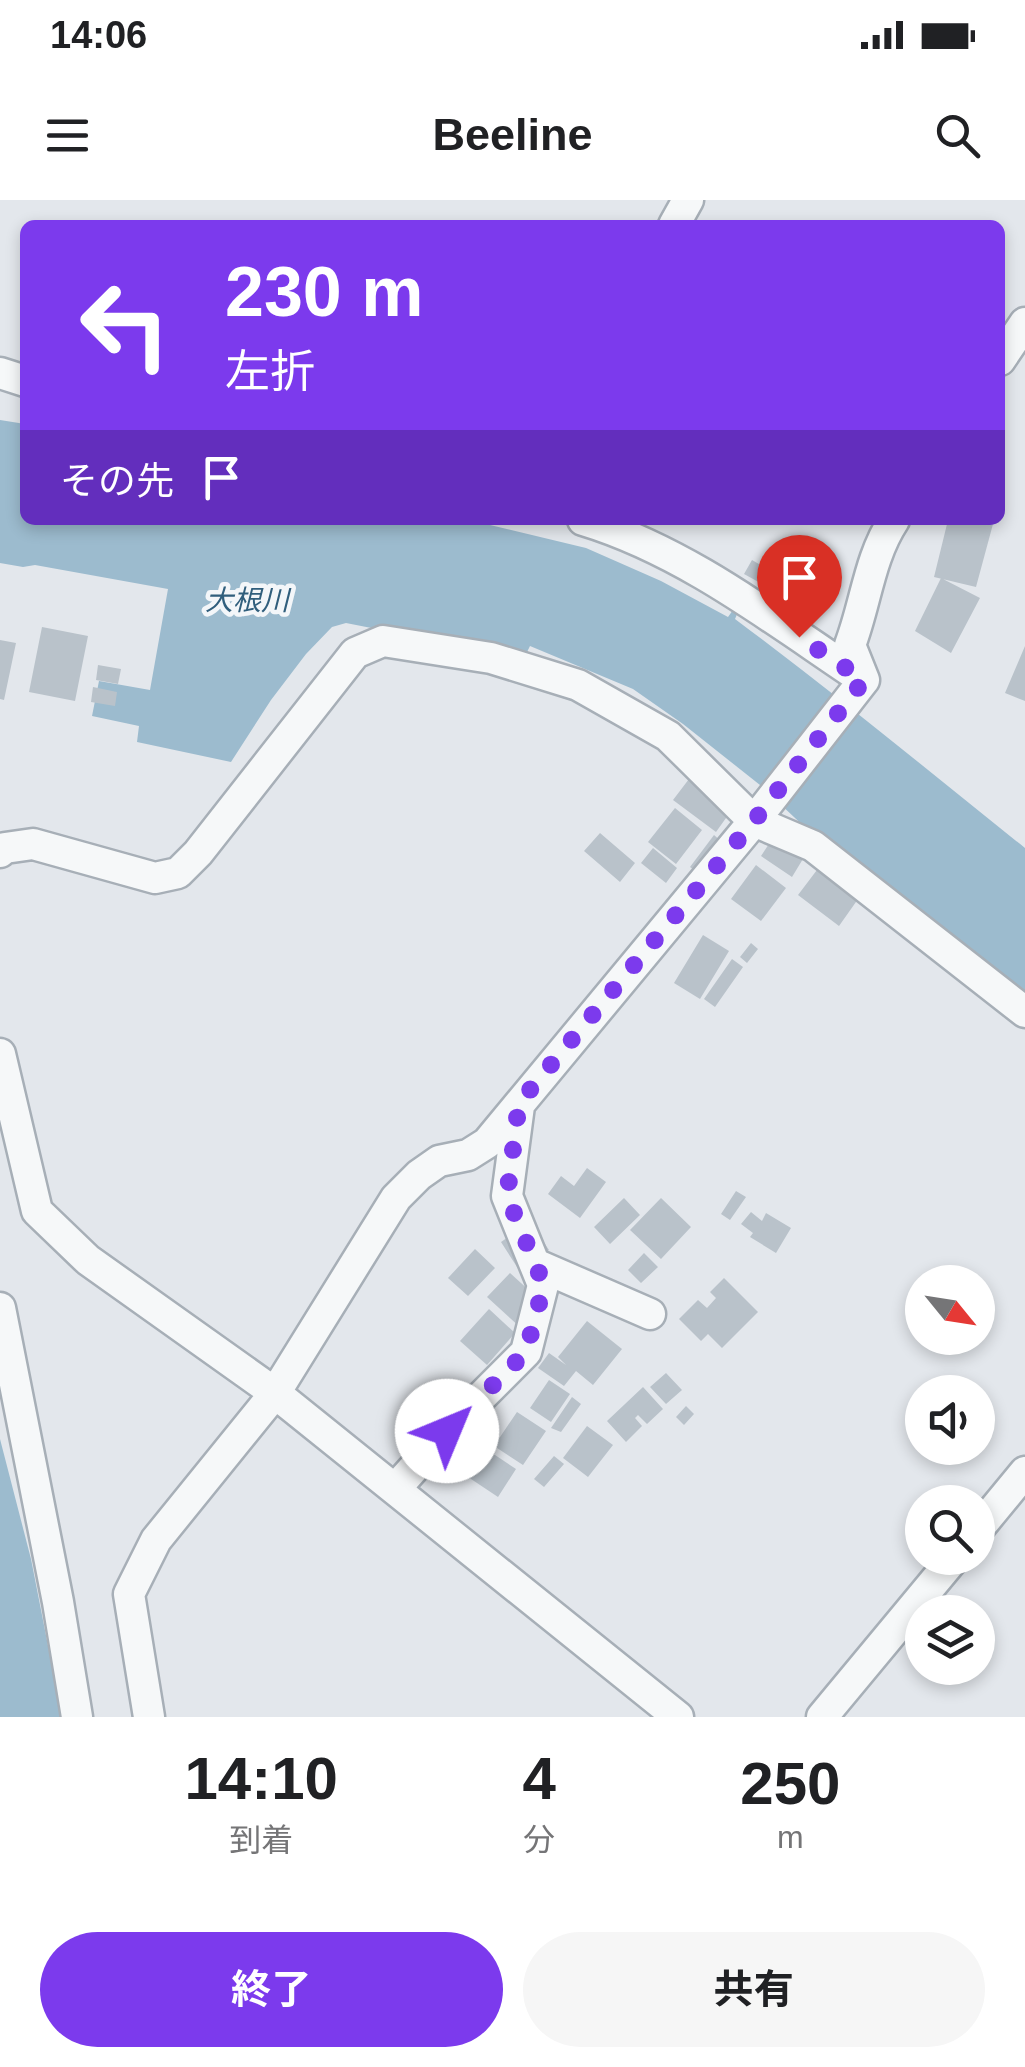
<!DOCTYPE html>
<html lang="ja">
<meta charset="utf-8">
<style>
body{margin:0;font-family:Arial,"Noto Sans JP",sans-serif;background:#f6f6f6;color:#202124;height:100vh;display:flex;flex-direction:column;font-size:38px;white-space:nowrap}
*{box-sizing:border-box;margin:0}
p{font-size:32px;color:#757577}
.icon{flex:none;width:55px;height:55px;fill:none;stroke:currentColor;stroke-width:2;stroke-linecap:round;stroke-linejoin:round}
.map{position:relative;height:1517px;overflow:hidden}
.details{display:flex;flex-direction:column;background:#fff;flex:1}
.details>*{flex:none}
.guide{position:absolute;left:20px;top:20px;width:985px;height:305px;border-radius:15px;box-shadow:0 5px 15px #0003;background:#7c3aed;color:#fff;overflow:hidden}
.needle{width:65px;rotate:120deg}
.controls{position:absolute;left:905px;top:1065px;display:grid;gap:20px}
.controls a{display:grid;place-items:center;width:90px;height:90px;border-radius:50%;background:#fff;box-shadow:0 5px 15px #0003;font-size:50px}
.pin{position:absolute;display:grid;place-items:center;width:85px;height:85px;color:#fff;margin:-102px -42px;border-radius:50% 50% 50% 0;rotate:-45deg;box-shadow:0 0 10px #0007}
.pin .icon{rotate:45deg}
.me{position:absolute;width:110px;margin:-55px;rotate:45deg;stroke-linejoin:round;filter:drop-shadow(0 0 8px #0008)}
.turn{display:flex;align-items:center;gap:35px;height:210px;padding:0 40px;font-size:45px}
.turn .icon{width:130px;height:130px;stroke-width:2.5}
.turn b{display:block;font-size:70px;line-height:85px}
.then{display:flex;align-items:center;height:95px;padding:0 40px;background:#0003;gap:20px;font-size:38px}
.eta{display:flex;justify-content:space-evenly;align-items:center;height:170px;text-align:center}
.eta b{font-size:60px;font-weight:700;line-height:70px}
.button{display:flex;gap:20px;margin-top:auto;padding:20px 40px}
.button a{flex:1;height:115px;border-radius:60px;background:#7c3aed;color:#fff;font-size:40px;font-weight:700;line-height:115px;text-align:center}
.button a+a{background:#f6f6f6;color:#202124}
.status{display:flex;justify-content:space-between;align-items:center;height:70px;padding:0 50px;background:#fff;direction:ltr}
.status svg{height:28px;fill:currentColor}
header{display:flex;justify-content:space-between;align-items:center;height:130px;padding:0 40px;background:#fff;font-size:45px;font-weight:700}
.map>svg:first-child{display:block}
</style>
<div class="status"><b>14:06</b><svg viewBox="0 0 49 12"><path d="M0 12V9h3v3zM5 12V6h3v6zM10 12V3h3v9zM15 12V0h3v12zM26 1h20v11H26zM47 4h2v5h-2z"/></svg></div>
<header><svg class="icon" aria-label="menu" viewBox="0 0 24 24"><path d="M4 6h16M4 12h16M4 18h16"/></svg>Beeline<svg class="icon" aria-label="search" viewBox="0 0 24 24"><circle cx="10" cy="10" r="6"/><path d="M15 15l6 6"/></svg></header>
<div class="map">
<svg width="1025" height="1517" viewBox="0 0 1025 1517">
<rect width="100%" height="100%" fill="#e3e7ec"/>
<path fill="#9cbbce" d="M0 220 25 224V320H469L586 348 661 381 728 417 733 410 738 412 735 419C834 493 929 571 1025 648V807L876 694 760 585 683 524 633 489 530 446 524 458 346 423 332 427 306 454 271 500 231 562 137 542 139 526 92 516 99 481 150 490 168 389 35 365 23 367 0 363Z
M0 1239 31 1359 62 1517H0Z"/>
<path fill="#b9c2ca" d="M948 320H971L993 324 976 387 934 377Z
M752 360 771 371 764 385 744 374Z
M941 378 980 398 951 453 915 431Z
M42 427 88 436 75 501 29 492Z
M0 440 16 443 4 500 0 499Z
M1025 446V501L1005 493Z
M98 465 121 469 118 484 96 480Z
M93 487 117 492 115 506 91 502Z
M689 579 731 611 716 632 673 600Z
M675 608 702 630 676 664 648 642Z
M780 627 809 649 792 677 761 656Z
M600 633 635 663 620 682 584 651Z
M714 635 723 643 699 674 690 667Z
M653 648 677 668 666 683 641 663Z
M823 662 863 692 839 726 798 695Z
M756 665 786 688 761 721 731 699Z
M703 735 729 751 700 799 674 783Z
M751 743 758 749 747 763 740 757Z
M732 759 743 767 715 807 704 799Z
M587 968 606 982 580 1018 548 994 561 976 574 986Z
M736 991 746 997 730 1020 721 1014Z
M624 998 640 1015 610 1044 594 1027Z
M661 998 691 1027 661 1059 630 1030Z
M751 1012 762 1021 766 1013 791 1028 776 1053 750 1037 753 1033 741 1024Z
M530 1022 549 1050 519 1070 501 1042Z
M475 1049 495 1068 468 1096 448 1078Z
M644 1053 658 1067 641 1083 628 1070Z
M510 1073 543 1103 521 1128 487 1097Z
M724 1078 758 1112 722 1148 708 1134 701 1141 679 1119 698 1100 707 1108 716 1098 710 1092Z
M489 1109 515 1133 487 1165 460 1141Z
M587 1121 622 1149 593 1185 576 1171 564 1186 538 1168 549 1153 566 1165 558 1157Z
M666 1173 682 1190 666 1204 650 1187Z
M549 1180 570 1194 551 1222 530 1208Z
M643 1187 663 1209 647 1224 638 1215 635 1218 642 1226 626 1242 607 1221Z
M572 1197 581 1204 561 1232 551 1228Z
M686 1206 694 1214 684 1225 676 1217Z
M517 1212 546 1231 523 1265 494 1246Z
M587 1226 613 1245 588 1277 563 1258Z
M483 1247 516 1269 498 1297 465 1275Z
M554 1256 564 1264 544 1287 534 1279Z"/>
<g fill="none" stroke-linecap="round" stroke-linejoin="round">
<g stroke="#a7afb7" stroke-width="35">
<path id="minor" d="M674 25 688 0
M1000 160 1025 123
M0 173 25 181
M583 320C686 351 775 421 864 480
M864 480 850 445C866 403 869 358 894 320
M0 652 5 648 33 644 155 678 178 673 198 653 355 453 383 441 491 458 578 485 668 536 754 621 813 646 1025 812
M0 854 37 1011 88 1060 275 1193 678 1517
M535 1064 650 1114
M0 1108 58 1402 77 1517
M395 1289 447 1231 526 1152 543 1085 507 996 519 906
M978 1329 1025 1272
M149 1517 129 1394 156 1340 275 1193 396 998 419 975 439 961 468 955 487 943 754 621 864 480
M822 1517 954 1358"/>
</g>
<use href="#minor" stroke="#f6f8f9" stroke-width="30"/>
</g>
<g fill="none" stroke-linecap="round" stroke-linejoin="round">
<path stroke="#7c3aed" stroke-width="18" stroke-dasharray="0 32.4" d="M447 1231 526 1152 544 1085 507 996 519 903 754 621 864 480 799 437"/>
</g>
<g text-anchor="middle" stroke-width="9" stroke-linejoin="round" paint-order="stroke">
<g font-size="28" font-style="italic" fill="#305e7c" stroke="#f3f6f9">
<text x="247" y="410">大根川</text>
</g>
</g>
</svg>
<div class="controls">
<a><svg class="needle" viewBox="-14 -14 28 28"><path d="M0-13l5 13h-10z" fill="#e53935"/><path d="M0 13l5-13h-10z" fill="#757577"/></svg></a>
<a><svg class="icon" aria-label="sound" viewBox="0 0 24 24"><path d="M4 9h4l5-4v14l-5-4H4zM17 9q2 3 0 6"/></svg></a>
<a><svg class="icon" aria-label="search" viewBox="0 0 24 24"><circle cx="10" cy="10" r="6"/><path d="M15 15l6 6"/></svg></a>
<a><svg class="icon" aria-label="layers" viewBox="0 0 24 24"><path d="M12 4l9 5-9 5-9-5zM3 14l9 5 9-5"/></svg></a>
</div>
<div class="pin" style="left:799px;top:437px;background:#d93025"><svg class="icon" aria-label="arrive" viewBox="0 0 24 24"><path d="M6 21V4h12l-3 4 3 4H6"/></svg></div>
<svg class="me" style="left:447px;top:1231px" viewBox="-20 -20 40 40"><circle r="19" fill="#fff"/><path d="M0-13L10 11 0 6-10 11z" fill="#7c3aed"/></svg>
<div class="guide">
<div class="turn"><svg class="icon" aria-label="left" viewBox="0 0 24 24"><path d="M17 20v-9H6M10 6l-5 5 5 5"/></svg><div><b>230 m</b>左折</div></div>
<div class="then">その先<svg class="icon" aria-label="arrive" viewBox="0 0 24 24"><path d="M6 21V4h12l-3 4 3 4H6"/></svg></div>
</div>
</div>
<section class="details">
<div class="eta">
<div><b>14:10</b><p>到着</p></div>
<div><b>4</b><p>分</p></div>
<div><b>250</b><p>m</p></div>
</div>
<div class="button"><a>終了</a><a>共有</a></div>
</section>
